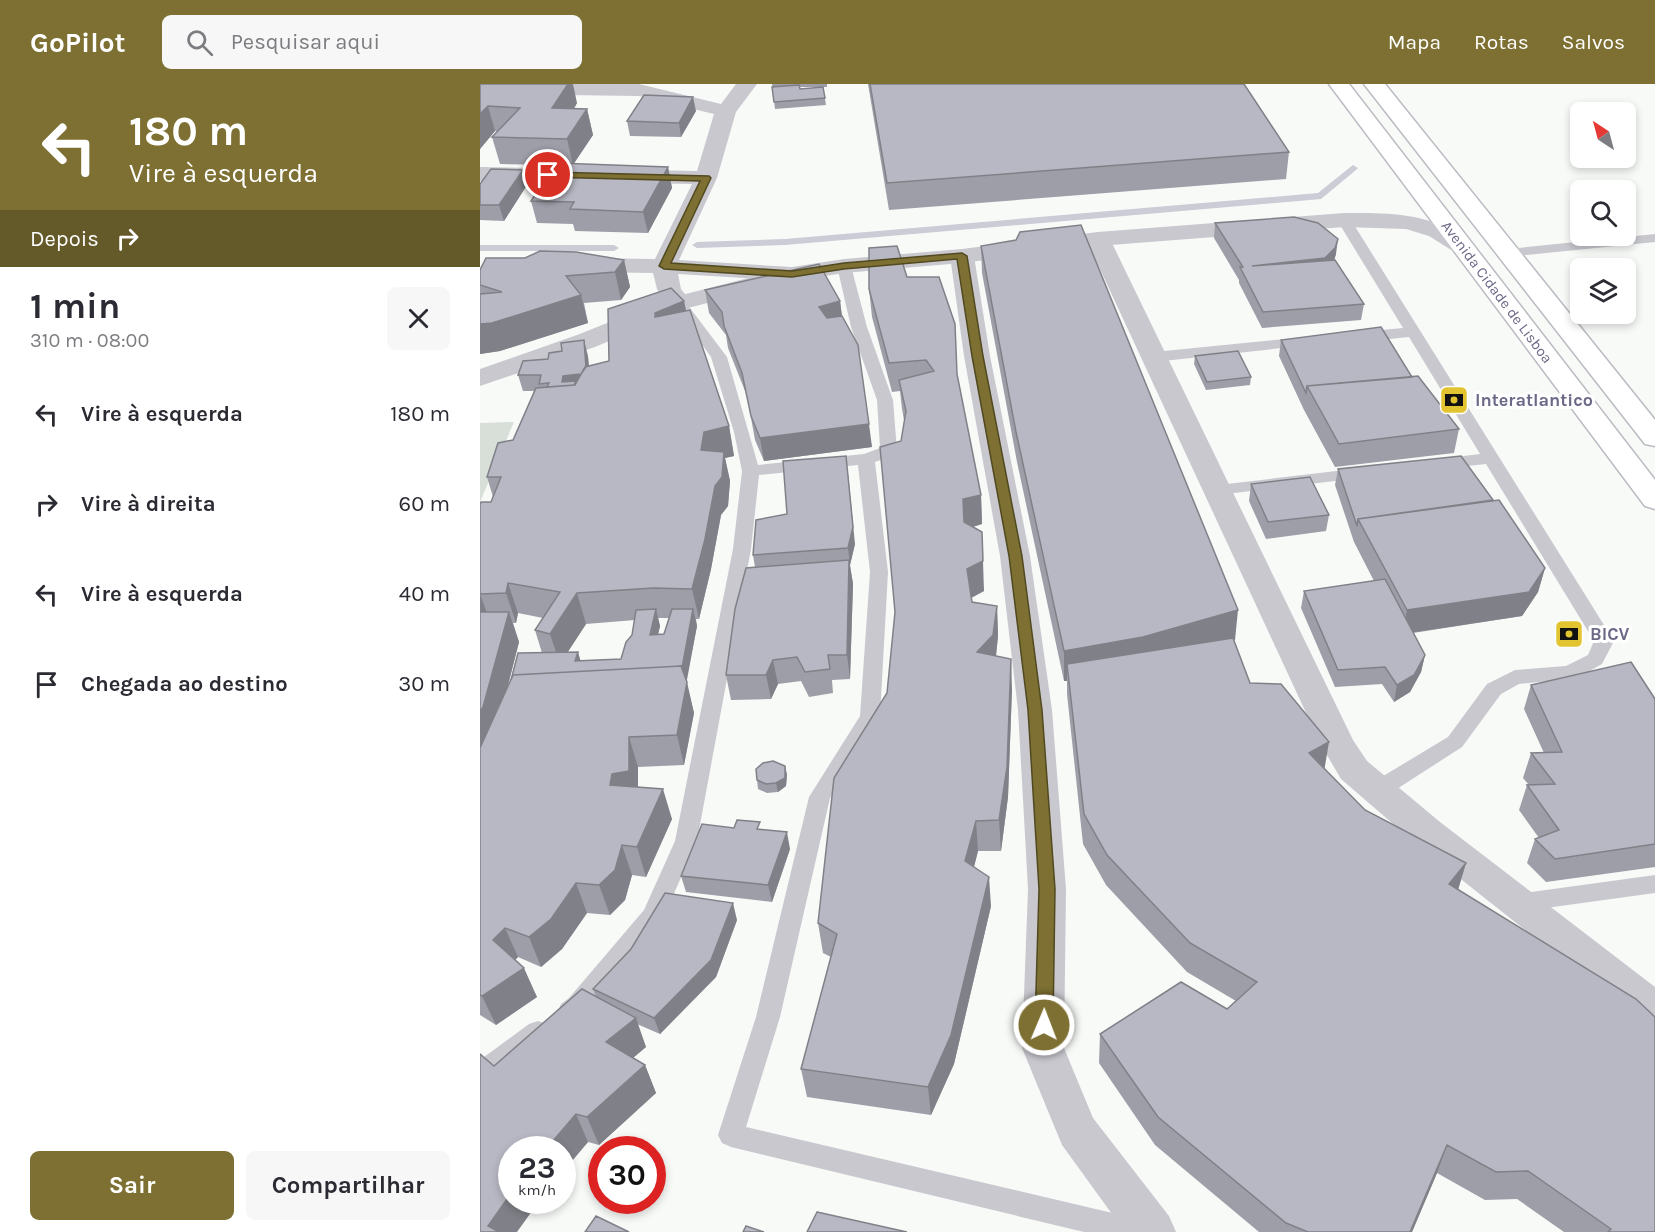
<!DOCTYPE html>
<html lang="pt">
<meta charset="utf-8">
<style>
body{margin:0;font-family:Karla,sans-serif;background:#f7f7f7;color:#2b2b33;height:100vh;display:flex;flex-direction:column;font-size:22px;white-space:nowrap}
*{box-sizing:border-box;margin:0}
p{font-size:20px;color:#7c7c81}
.icon{flex:none;width:33px;height:33px;fill:none;stroke:currentColor;stroke-width:2;stroke-linecap:round;stroke-linejoin:round}
.map{position:relative;flex:1;overflow:hidden}
.details{display:flex;flex-direction:column;background:#fff;width:480px}
.details>*{flex:none}
.banner{background:#7d7032;color:#fff;overflow:hidden}
.needle{width:39px;rotate:324deg}
.buttons{position:absolute;left:1090px;top:18px;display:grid;gap:12px}
.buttons a{display:grid;place-items:center;width:66px;height:66px;border-radius:9px;background:#fff;box-shadow:0 3px 9px #0003;font-size:30px}
.speed{position:absolute;left:18px;top:1052px;display:flex;gap:12px;font-size:30px;font-weight:700;text-align:center}
.speed>*{display:grid;place-content:center;width:78px;height:78px;border-radius:50%;background:#fff;box-shadow:0 3px 9px #0003;line-height:1}
.speed small{font-size:15px;font-weight:400}
.speed .limit{border:9px solid #d22;background:#fff;color:#111}
.pin{position:absolute;display:grid;place-items:center;width:51px;height:51px;color:#fff;margin:-26px;border:3px solid #fff;border-radius:50%;box-shadow:0 2px 6px #0007}
.me{position:absolute;width:66px;margin:-33px;rotate:1deg;stroke-linejoin:round;filter:drop-shadow(0 0 4px #0008)}
.turn{display:flex;align-items:center;gap:21px;height:126px;padding:0 30px;font-size:27px}
.turn .icon{width:78px;height:78px;stroke-width:2.5}
.turn b{display:block;font-size:42px;line-height:51px}
.then{display:flex;align-items:center;height:57px;padding:0 30px;background:#0003;gap:12px;font-size:22px}
.round{display:grid;place-items:center;flex:none;width:63px;height:63px;border-radius:9px;background:#f7f7f7}
.headline{display:flex;align-items:center;justify-content:space-between;height:102px;padding:0 30px}
h1{font-size:36px;font-weight:700;line-height:45px}
.button{display:flex;gap:12px;margin-top:auto;padding:12px 30px}
.button a{flex:1;height:69px;border-radius:9px;background:#7d7032;color:#fff;font-size:24px;font-weight:700;line-height:69px;text-align:center}
.button a+a{background:#f7f7f7;color:#2b2b33}
ul{padding:0;list-style:none}
li{display:flex;align-items:center;gap:18px;height:90px;padding:0 30px}
li div{flex:1}
li b{display:block;font-size:22px}
li em{font-style:normal}
header{display:flex;align-items:center;gap:36px;box-sizing:border-box;height:84px;padding:0 30px;background:#7d7032;color:#fff}
header strong{font-size:28px}
nav{display:flex;gap:33px;margin-inline-start:auto;font-size:21px}
.search{width:420px;height:54px;background:#f7f7f7;display:flex;align-items:center;gap:15px;box-sizing:border-box;padding:0 21px;border-radius:9px;color:#7c7c81;font-size:22px}
main{display:flex;flex:1;min-height:0}
.map>svg:first-child{display:block}
</style>
<header>
<strong>GoPilot</strong>
<div class="search"><svg class="icon" aria-label="search" viewBox="0 0 24 24"><circle cx="10" cy="10" r="6"/><path d="M15 15l6 6"/></svg>Pesquisar aqui</div>
<nav><a>Mapa</a><a>Rotas</a><a>Salvos</a></nav>
</header>
<main>
<section class="details">
<div class="banner">
<div class="turn"><svg class="icon" aria-label="left" viewBox="0 0 24 24"><path d="M17 20v-9H6M10 6l-5 5 5 5"/></svg><div><b>180 m</b>Vire à esquerda</div></div>
<div class="then">Depois<svg class="icon" aria-label="right" viewBox="0 0 24 24"><path d="M7 20v-9h11M14 6l5 5-5 5"/></svg></div>
</div>
<div class="headline"><div><h1>1 min</h1><p>310 m · 08:00</p></div><a class="round"><svg class="icon" aria-label="close" viewBox="0 0 24 24"><path d="M6 6l12 12M18 6L6 18"/></svg></a></div>
<ul>
<li><svg class="icon" aria-label="left" viewBox="0 0 24 24"><path d="M17 20v-9H6M10 6l-5 5 5 5"/></svg><div><b>Vire à esquerda</b></div><em>180 m</em></li>
<li><svg class="icon" aria-label="right" viewBox="0 0 24 24"><path d="M7 20v-9h11M14 6l5 5-5 5"/></svg><div><b>Vire à direita</b></div><em>60 m</em></li>
<li><svg class="icon" aria-label="left" viewBox="0 0 24 24"><path d="M17 20v-9H6M10 6l-5 5 5 5"/></svg><div><b>Vire à esquerda</b></div><em>40 m</em></li>
<li><svg class="icon" aria-label="arrive" viewBox="0 0 24 24"><path d="M6 21V4h12l-3 4 3 4H6"/></svg><div><b>Chegada ao destino</b></div><em>30 m</em></li>
</ul>
<div class="button"><a>Sair</a><a>Compartilhar</a></div>
</section>
<div class="map">
<svg width="1175" height="1148" viewBox="0 0 1175 1148">
<rect width="100%" height="100%" fill="#f8faf8"/>
<path fill="#d7dfd8" d="M34 338 0 418V339Z"/>
<g fill="none" stroke-linecap="round" stroke-linejoin="round">
<path fill="#cbccd6" fill-rule="evenodd" d="M873 81 878 84 876 86 841 115 305 161 217 164 212 161 217 158 305 155 838 109Z
M0 161H134L139 164 134 167H0Z"/>
<g stroke="#bcbbc3" stroke-width="3">
<path id="primary" d="M849 0H869L1175 396V425L1165 422Z
M884 0H905L1175 336V362L1165 360Z"/>
</g>
<path fill="#c9c8cf" fill-rule="evenodd" d="M864 132 871 136 1134 557 1122 580 1097 594 1039 600 1021 610 982 663 906 712 898 714 890 712 887 706 890 700 968 653 1007 600 1035 586 1086 582 1108 571 1114 557 1006 380 959 385 953 384 951 380 953 376 959 375 1000 370 929 253 881 258 873 253 881 248 923 244 857 136Z
M1175 150V158L1028 173 1021 169 1028 165Z
M364 178 371 182 387 243 413 316 417 367 415 371 395 378 408 488 400 632 350 714 300 933 266 1043 658 1135 668 1139 672 1148H604L251 1063 242 1059 238 1051 276 933 329 713 380 632 390 488 378 381 279 391 271 465 217 757 181 839 107 928 90 937 81 934 78 927 81 920 89 914 164 826 195 757 253 465 262 387 254 348 231 273 192 219 194 216H204L247 273 278 381 384 370 400 364 397 316 371 243 357 182Z
M825 253 830 255 833 258 830 261 674 278 666 273 674 268Z
M882 384 888 385 891 389 888 393 738 411 732 410 729 406 732 402 738 401Z
M1175 791V809L1037 828 1029 825 1026 819 1029 813 1037 810Z
M58 937 67 940 70 948 67 956 30 981 9 999 0 1002V976L49 940Z"/>
<path fill="#c9c8cf" fill-rule="evenodd" d="M0 0H159L241 20 256 0H277L256 28 237 94 199 176 312 183 321 185 324 190 321 195 312 197 198 190 201 205 212 219 208 224 199 227 190 224 177 205 173 189 101 188 92 186 89 181 92 176 101 174 175 175 212 100 0 97V83L217 87 234 30 159 12 0 10Z
M618 148 626 150 630 155 873 656 887 677 960 738 1175 903V944L1161 938 934 758 861 695 841 661 606 155 610 150Z
M482 165 491 167 494 172 510 272 550 472 572 626 586 805 584 964 613 1034 689 1132 696 1148H645L582 1061 542 964 548 805 538 626 520 472 484 272 470 172 473 167Z"/>
<path fill="#c9c8cf" fill-rule="evenodd" d="M864 129C904 129 943 128 978 150 985 154 991 157 996 164L992 169 984 171 976 169 949 152 926 145 864 143 618 162 482 179 364 189 313 197 208 224 115 263 0 302V285L97 251 190 214 312 183 364 175 482 165 618 148Z"/>
<use href="#primary" fill="#fff" fill-rule="evenodd"/>
</g>
<path fill="#9d9ea8" fill-rule="evenodd" d="M0 0 97 19 94 25H107L113 51 93 80 188 83 192 104 168 149 95 147 93 140 57 139 51 117 75 81 20 80 12 53 18 48 15 47 0 65Z
M292 0H347V3H320V5L343 3 346 21 295 25Z
M388 0H764L809 68 806 95 409 126Z
M216 27 201 53 150 52 147 37Z
M43 86 47 101 24 137 0 136V100Z
M735 139 856 170 854 176 884 220 881 236 782 244 759 199V196L734 154Z
M501 162 755 556 754 557 770 599 844 685 885 726 986 779 978 806 1175 1148H1084L1037 1115 1005 1116 957 1089 932 1148H779L675 1061 619 979 620 950 747 925 756 917 707 888 626 801 603 760 587 610V597H584L537 378 502 189Z
M144 176 150 203 141 216 104 219 108 239 20 267 0 270V186Z
M427 193 477 292 501 411 502 440 493 443 504 507 491 514 492 518 517 522 518 552 516 572 532 605 528 713 521 767H498L494 782 511 822 474 980 451 1031 327 1013 321 985 351 873 343 869 338 839 407 609 415 528 424 336 422 325 420 307 412 308 392 233 389 205Z
M225 206 360 217 362 233 392 363 284 377 275 356 267 312 248 264 246 251 229 229Z
M204 217 206 227 249 342 254 372 245 374 250 397 248 422 241 431 231 485 219 535H216L217 542 206 597 214 629 204 681 158 683V703L192 735 166 793 152 791 145 816 130 831 107 829 82 865 61 883 38 873 35 876 57 913 16 941 0 931V421L11 418 13 413 7 393 33 356 54 307H43L38 291 108 272 109 282 129 277ZM38 529 63 534 55 546 62 569 27 606 39 558 33 539H36ZM178 534H189L184 550H178L180 542ZM155 536 152 551 141 575 100 577 87 569 106 540Z
M801 256 932 293 979 345 974 369 855 383 824 326 799 272Z
M715 272 771 293 770 301 726 306 714 280Z
M858 385 1013 416 1065 484 1058 508 1042 532 933 549 945 571 941 588 930 608 914 618 902 600 855 603 821 524 824 507 894 497 874 458 855 401Z
M771 400 849 431 846 447 786 455 769 417Z
M375 460 370 481 373 500 370 595 352 596 353 609 329 613 321 597 298 600 291 615 251 616 246 591 275 483 273 471Z
M1051 601 1175 615V783L1066 798 1047 779 1055 755 1059 754 1039 726 1047 701H1049L1043 694 1051 669H1064L1044 625Z
M305 682 307 691 306 702 298 708 287 709 278 705 277 696Z
M254 744 281 745 310 765 292 818 206 808 201 792Z
M257 836 236 893 180 950 157 940 166 963 153 974 165 981 176 1009 119 1061 108 1058 54 1123 14 982 116 913 113 905Z"/>
<path fill="#808188" d="M88 0H93L97 19 78 50 72 24Z
M213 13 216 27 201 53 199 39Z
M8 22 15 47 0 65V30Z
M107 25 113 51 93 81 87 55Z
M188 83 192 104 168 149 163 128Z
M43 86 47 101 24 137 19 121Z
M858 155 856 170 853 180 772 182Z
M144 176 150 203 141 216 135 188Z
M101 211 108 239 20 267 0 270V240Z
M204 217 210 245 181 258 175 229Z
M360 217 363 240 342 245 339 223Z
M104 256 108 272 110 305 82 298 83 292Z
M389 340 392 363 284 377 280 354Z
M249 342 254 372 245 374 250 397 248 422 241 431 231 485 219 535 212 505 235 402 221 366 224 348Z
M368 389 375 460 370 481 368 464Z
M501 411 502 440 485 445 484 438 483 415Z
M502 448 504 507 489 515 487 485Z
M369 476 373 500 370 595 367 571Z
M1065 484 1058 508 1042 532 922 550 927 526Z
M28 499 38 529 36 539 26 509Z
M97 509 106 540 80 580 70 550Z
M0 510 11 540 0 553Z
M517 522 518 552 515 581 497 568Z
M176 525 180 542 174 568 170 551Z
M213 525 217 542 206 601 202 584Z
M758 526 755 556 662 584 587 580V597H584V567Z
M29 528 39 558 14 654 0 678V628Z
M98 568 103 585 95 577Z
M945 571 941 588 930 608 914 618 917 601Z
M531 575 532 605 528 713 521 767 519 736Z
M293 576 298 600 291 615 286 591Z
M207 598 214 629 204 681 197 651Z
M149 653 158 683V717L130 701 132 690Z
M849 658 844 688 829 669Z
M305 682 307 691 306 702 298 708 296 699Z
M183 705 192 735 166 793 157 763Z
M496 737 498 767 488 807 485 777Z
M307 748 310 765 292 818 288 801Z
M142 761 152 791 145 816 130 831 119 801Z
M986 779 977 809 969 800Z
M509 793 511 822 474 980 451 1031 448 1003Z
M96 799 107 829 82 865 61 883 49 853Z
M253 819 257 836 236 893 180 950 174 934Z
M25 844 38 873 26 886 13 856Z
M44 884 57 913 16 941 2 912Z
M156 934 166 963 137 987 126 958Z
M165 981 176 1009 119 1061 107 1033Z
M96 1030 108 1058 82 1088V1065H66Z
M967 1061 957 1089 932 1148H930Z
M32 1108V1116H60L37 1148H11L8 1142Z"/>
<path fill="#b7b8c3" stroke="#808188" stroke-width="1.5" d="M0 0H88L72 24 107 25 87 55 12 53 40 24 8 22 0 30Z
M390 0H764L809 68 407 99Z
M319 1 320 5 343 3 345 14 294 18 292 3Z
M164 11 213 13 199 39 147 37Z
M76 79 188 83 163 128 90 125 94 118 51 117Z
M11 85 43 86 19 121H0V100Z
M814 133 838 139 858 155 855 164 845 174 772 182 855 176 884 220 783 228 760 183H763L735 139Z
M601 141 758 526 663 553 584 567 536 348 501 162 536 156 540 148Z
M417 162 427 193H459L475 240 477 290 501 411 483 415 484 438 502 448 503 477 487 485 492 518 517 522 513 551 497 568 531 575 527 683 519 736 496 737 485 777 509 793 471 951 448 1003 321 985 357 850 338 839 354 694 407 609 415 528 400 363 421 357 426 327 419 296 454 287 446 276 409 279 389 205V164Z
M60 167 96 168 144 176 135 188 86 192 101 211 12 239 0 240V210L22 208 0 201V186L6 174H45Z
M339 180 360 217 339 223 347 234 362 232 378 261 389 340 280 354 271 332 262 289 244 242 242 228 225 206Z
M191 204 204 217 175 229V233L210 226 249 342 224 348 221 366 244 368 242 393 235 402 225 455 212 505 173 504 97 509 70 550 55 546 80 508 28 499 26 509 0 510V421L1 418H11L21 393H7L18 359 33 356 56 304 95 301 105 283 129 277 128 225Z
M901 243 932 293 827 302 826 309 801 256Z
M104 256 106 283 101 290 83 292 82 298 96 297 94 301 67 303 69 299 59 300 61 291H38L43 277 68 275 69 269 82 267 81 259Z
M758 267 771 293 727 298 715 272Z
M938 292 979 345 859 360 827 302Z
M366 372 373 443 368 464 273 471 276 436 307 430 303 377Z
M981 372 1013 416 878 435 877 442 858 385Z
M830 393 849 431 788 438 771 400Z
M1019 416 1065 484 1049 508 927 526 878 435Z
M369 476 367 571H348L350 585 325 588 317 573 293 576 286 591H246L255 525 266 484Z
M905 495 945 571 934 591 917 601 905 583 858 586 824 507Z
M176 525 170 551 184 550 192 525H213L202 584 201 582 33 591 31 596 38 569 98 568 95 577 141 575 146 558 152 551 156 526Z
M0 528H29L3 623 0 628Z
M753 554 770 599 801 600 849 658 829 669 885 726 986 779 969 800 1156 915 1175 933V1148H1128L1131 1145 1048 1087 1016 1088 967 1061 930 1148H828L806 1139 678 1033 620 950 701 898 747 925 777 898 710 859 627 771 604 730 587 580Z
M1151 578 1175 615V760L1075 775 1055 755 1079 746 1047 701 1075 700 1051 669 1082 668 1051 601Z
M201 582 207 598 197 651 149 653V687L132 690 130 701 183 705 157 763 142 761 135 786 119 801 96 799 71 835 49 853 25 844 13 856 44 884 2 912 0 911V664L33 591Z
M293 677 305 682V694L296 699 286 700 277 696 276 685 283 679Z
M257 736 280 738 277 745 307 748 288 801 201 792 222 740 254 744Z
M185 809 253 819 231 876 174 934 113 905 151 865Z
M102 905 156 934 126 958 165 981 107 1033 96 1030 66 1065H32V1108L8 1142 19 1148H0V970L14 982Z
M337 1128 427 1148H327Z
M116 1132 149 1148H105Z
M266 1142 284 1148H263Z"/>
<path fill="#7d7032" stroke="#514920" stroke-width="1.5" d="M68 88 229 92 231 94 191 179 312 187 364 179 482 169 487 172 503 272 542 472 562 626 575 805 573 941 570 947 564 949 558 947 555 941 559 805 548 626 529 472 492 272 477 175 364 185 312 193 184 185 179 182 220 97 65 93 64 91Z"/>
<defs>
<g id="bank-square" transform="scale(1.5)"><rect x="-9" y="-9" width="18" height="18" rx="4" fill="#e1c430" stroke="#fff"/><path d="M-6-4H6V4H-6ZM0-2.3a2.3 2.3 0 1 0 0 4.6a2.3 2.3 0 1 0 0-4.6Z" fill="#111"/></g>
</defs>
<g fill-rule="evenodd">
<use href="#bank-square" x="974" y="316"/>
<use href="#bank-square" x="1089" y="550"/>
</g>
<g text-anchor="middle" stroke-width="6" stroke-linejoin="round" paint-order="stroke">
<g font-size="15" fill="#6b6988" stroke="#fff">
<text transform="translate(1017 208) rotate(53)" y="5">Avenida Cidade de Lisboa</text>
</g>
<g font-size="18" font-weight="bold" fill="#6b6988" stroke="#fff" text-anchor="start">
<text x="995" y="322">Interatlantico</text>
<text x="1110" y="556">BICV</text>
</g>
</g>
</svg>
<div class="buttons">
<a><svg class="needle" viewBox="-14 -14 28 28"><path d="M0-13l5 13h-10z" fill="#e53935"/><path d="M0 13l5-13h-10z" fill="#7c7c81"/></svg></a>
<a><svg class="icon" aria-label="search" viewBox="0 0 24 24"><circle cx="10" cy="10" r="6"/><path d="M15 15l6 6"/></svg></a>
<a><svg class="icon" aria-label="layers" viewBox="0 0 24 24"><path d="M12 4l9 5-9 5-9-5zM3 14l9 5 9-5"/></svg></a>
</div>
<div class="speed"><div>23<small>km/h</small></div><div class="limit">30</div></div>
<div class="pin" style="left:68px;top:91px;background:#d93025"><svg class="icon" aria-label="arrive" viewBox="0 0 24 24"><path d="M6 21V4h12l-3 4 3 4H6"/></svg></div>
<svg class="me" style="left:564px;top:941px" viewBox="-20 -20 40 40"><circle r="17" fill="#7d7032" stroke="#fff" stroke-width="3"/><path d="M0-11L8 9 0 5-8 9z" fill="#fff"/></svg>
</div>
</main>
